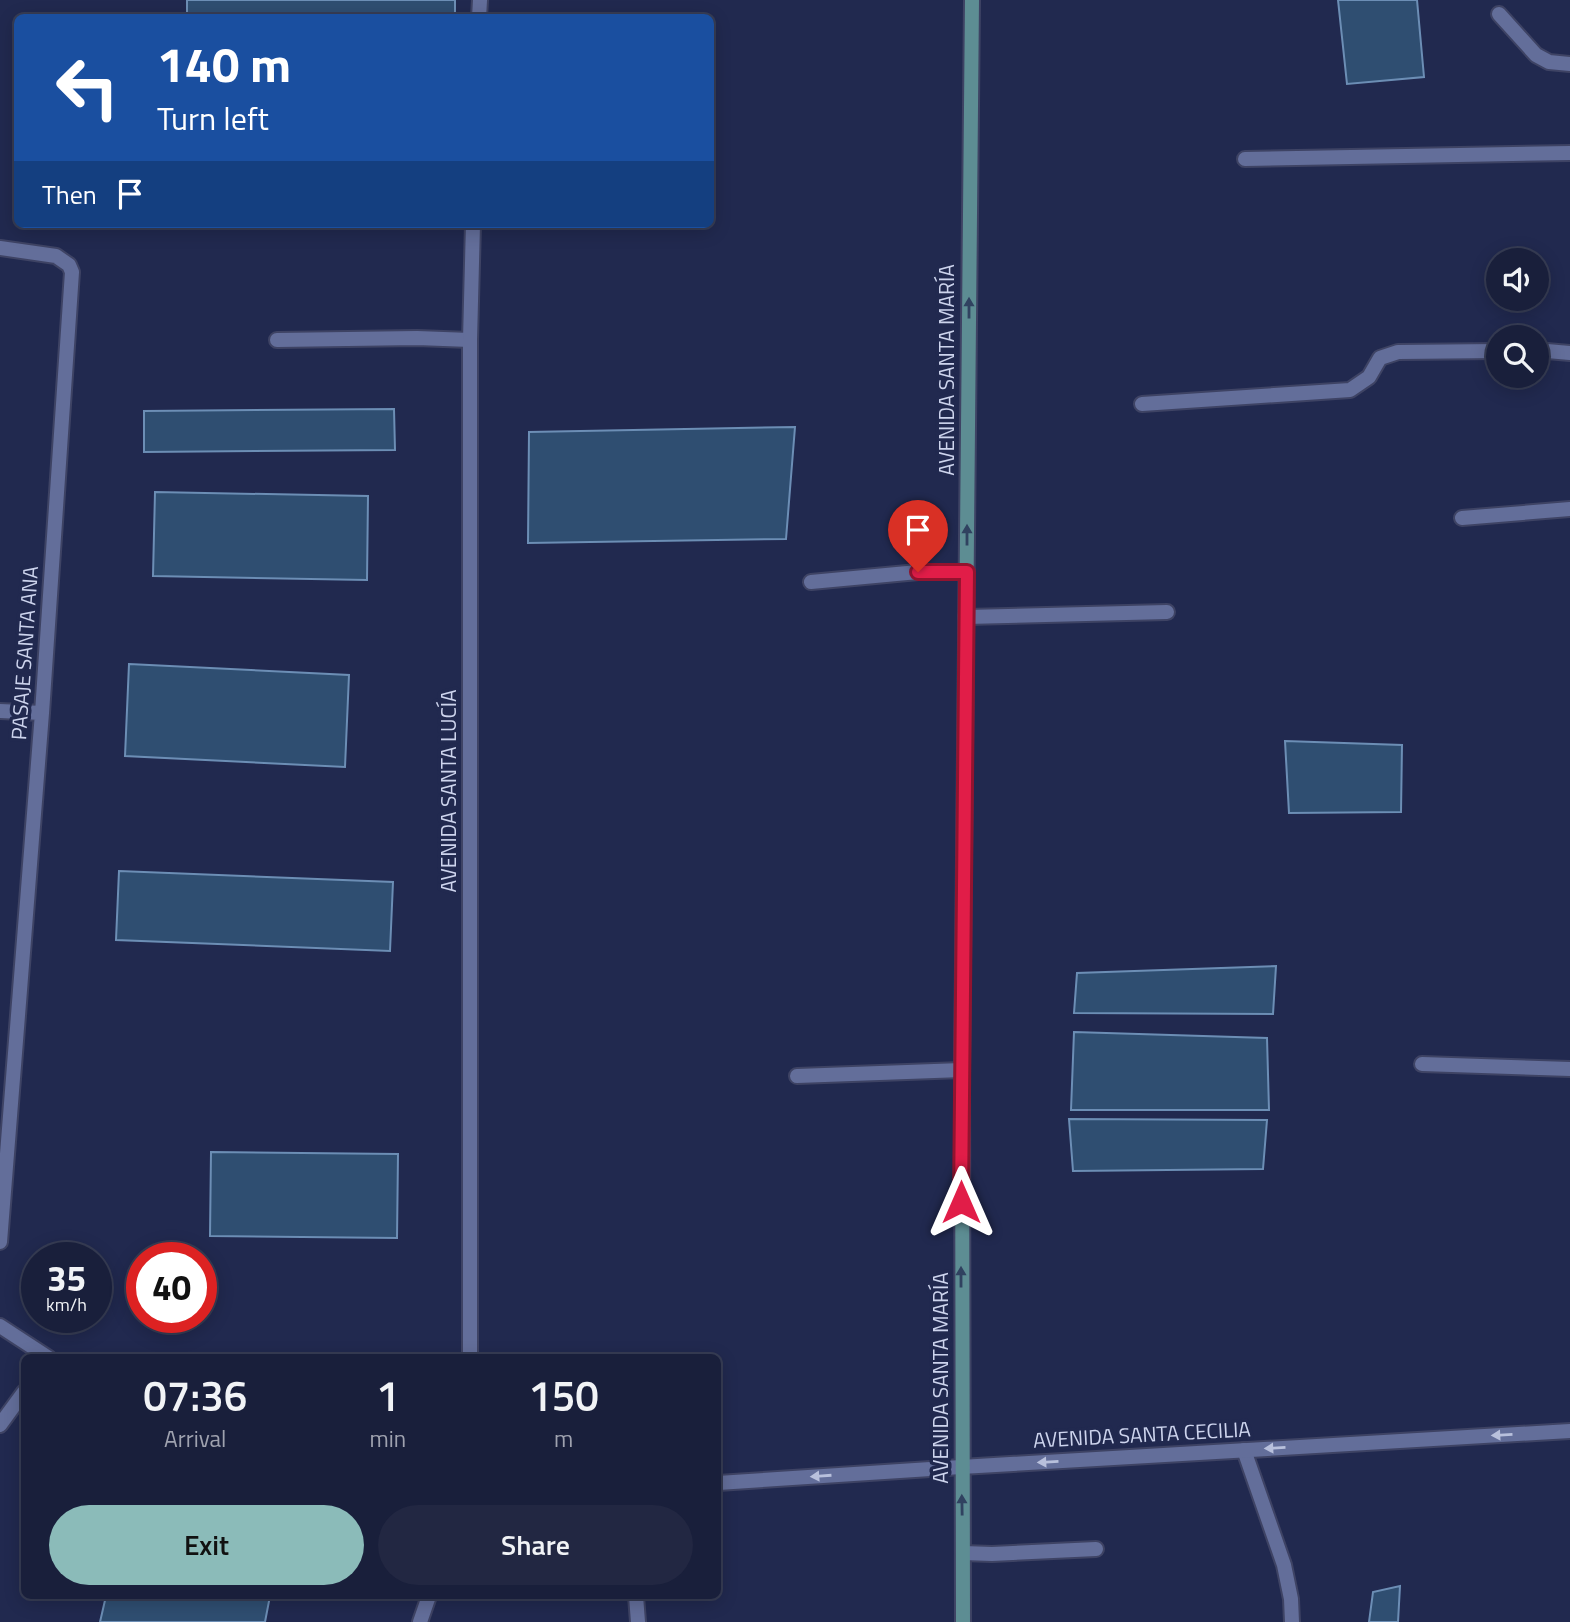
<!DOCTYPE html>
<meta charset="utf-8">
<style>
body{margin:0;font-family:"Titillium Web",sans-serif;background:#222742;color:#f1f3f6;height:100vh;display:flex;flex-direction:column;font-size:26px;white-space:nowrap}
*{box-sizing:border-box;margin:0}
p{font-size:23px;color:#9fa2af}
.icon{flex:none;width:38px;height:38px;fill:none;stroke:currentColor;stroke-width:2;stroke-linecap:round;stroke-linejoin:round}
.map{position:relative;flex:1;overflow:hidden}
.panel{position:absolute;left:21px;top:1354px;width:700px;height:245px;display:flex;flex-direction:column;background:#191f3b;border-radius:10px;box-shadow:0 4px 18px #0003,0 0 0 2px #373d55}
.panel>*{flex:none}
.banner{position:absolute;left:14px;top:14px;width:700px;height:214px;border-radius:10px;box-shadow:0 4px 18px #0003,0 0 0 2px #373d55;background:#1a4fa0;color:#fff;overflow:hidden}
.buttons{position:absolute;left:1486px;top:248px;display:grid;gap:14px}
.buttons a{display:grid;place-items:center;width:63px;height:63px;border-radius:50%;background:#191f3b;box-shadow:0 4px 18px #0003,0 0 0 2px #373d55;font-size:35px}
.speed{position:absolute;left:21px;top:1242px;display:flex;gap:14px;font-size:35px;font-weight:700;text-align:center}
.speed>*{display:grid;place-content:center;width:91px;height:91px;border-radius:50%;background:#191f3b;box-shadow:0 4px 18px #0003,0 0 0 2px #373d55;line-height:1}
.speed small{font-size:18px;font-weight:400}
.speed .limit{border:10px solid #d22;background:#fff;color:#111}
.pin{position:absolute;display:grid;place-items:center;width:60px;height:60px;color:#fff;margin:-72px -30px;border-radius:50% 50% 50% 0;rotate:-45deg;box-shadow:0 0 7px #0007}
.pin .icon{rotate:45deg}
.me{position:absolute;width:77px;margin:-38px;rotate:0deg;stroke-linejoin:round;filter:drop-shadow(0 0 5px #0008)}
.turn{display:flex;align-items:center;gap:24px;height:147px;padding:0 28px;font-size:32px}
.turn .icon{width:91px;height:91px;stroke-width:2.5}
.turn b{display:block;font-size:49px;line-height:60px}
.then{display:flex;align-items:center;height:66px;padding:0 28px;background:#0003;gap:14px;font-size:26px}
.eta{display:flex;justify-content:space-evenly;align-items:center;height:119px;text-align:center}
.eta b{font-size:42px;font-weight:600;line-height:49px}
.cta{display:flex;gap:14px;margin-top:auto;padding:14px 28px}
.cta a{flex:1;height:80px;border-radius:42px;background:#8bbbb9;color:#111;font-size:28px;font-weight:600;line-height:80px;text-align:center}
.cta a+a{background:#222742;color:#f1f3f6}
.map>svg:first-child{display:block}
</style>
<div class="map">
<svg width="1570" height="1622" viewBox="0 0 1570 1622">
<rect width="100%" height="100%" fill="#21294f"/>
<path fill="#2f4e71" stroke="#6c8eb5" stroke-width="2" d="M187 0H455V18H187Z
M1338 0H1417L1424 77 1347 84Z
M394 409 395 450 144 452V411Z
M795 427 786 539 528 543 529 432Z
M155 492 368 496 367 580 153 576Z
M129 664 349 675 345 767 125 756Z
M1285 741 1402 745 1401 812 1289 813Z
M119 871 393 882 390 951 116 940Z
M1276 966 1273 1014 1074 1013 1077 973Z
M1074 1032 1267 1038 1269 1110H1071Z
M1069 1119 1267 1120 1263 1169 1073 1171Z
M211 1152 398 1154 397 1238 210 1236Z
M1400 1586 1398 1622H1369L1373 1592Z
M106 1596H270L265 1622H100Z"/>
<g fill="none" stroke-linecap="round" stroke-linejoin="round">
<g stroke="#3e4364" stroke-width="18">
<path id="lane" d="M1499 14 1536 55 1549 62 1570 64
M1245 159 1570 153
M277 340 417 338 470 340
M1536 350 1570 353
M1142 404 1350 390 1369 377 1380 358 1398 352 1498 351
M1462 518 1570 509
M811 582 918 572H967
M966 617 1167 612
M1422 1064 1570 1069
M797 1076 962 1070
M0 1425 24 1392
M1244 1450 1284 1565 1291 1599 1292 1622
M963 1553 992 1554 1096 1549
M636 1596 638 1622"/>
</g>
<g stroke="#3e4364" stroke-width="18">
<path id="street" d="M479 18 480 0
M0 248 56 256 69 265 72 272 42 713 0 1242
M0 711 42 713
M0 1326 49 1358
M470 1358V340L473 224
M718 1483 961 1467 1570 1431
M420 1622 429 1596"/>
</g>
<g stroke="#3e4364" stroke-width="18">
<path id="secondary" d="M963 1622 962 1070 972 0"/>
</g>
<use href="#lane" stroke="#636e9a" stroke-width="14"/>
<use href="#street" stroke="#636e9a" stroke-width="14"/>
<use href="#secondary" stroke="#5d8d93" stroke-width="14"/>
</g>
<defs><path id="oneway-solid" d="M-6-.8H1V-3.2L6.5 0L1 3.2V.8H-6Z" transform="scale(1.75)"/></defs>
<g fill="#304260">
<use href="#oneway-solid" transform="translate(969 308) rotate(-90)"/>
<use href="#oneway-solid" transform="translate(967 535) rotate(-90)"/>
<use href="#oneway-solid" transform="translate(961 1277) rotate(-90)"/>
<use href="#oneway-solid" transform="translate(962 1505) rotate(-91)"/>
</g>
<g fill="#b8c0dc">
<use href="#oneway-solid" transform="translate(1502 1435) rotate(177)"/>
<use href="#oneway-solid" transform="translate(1275 1448) rotate(177)"/>
<use href="#oneway-solid" transform="translate(1048 1462) rotate(177)"/>
<use href="#oneway-solid" transform="translate(821 1476) rotate(176)"/>
</g>
<g fill="none" stroke-linecap="round" stroke-linejoin="round">
<g stroke="#92132f" stroke-width="18">
<path id="route" d="M918 572H967L961 1202"/>
</g>
<use href="#route" stroke="#e11d48" stroke-width="12"/>
</g>
<g text-anchor="middle" stroke-width="7" stroke-linejoin="round" paint-order="stroke">
<g font-size="21" fill="#cdd4ed" stroke="#21294f">
<text transform="translate(947 370) rotate(-90)" y="7">AVENIDA SANTA MARÍA</text>
<text transform="translate(25 653) rotate(-86)" y="7">PASAJE SANTA ANA</text>
<text transform="translate(449 791) rotate(-90)" y="7">AVENIDA SANTA LUCÍA</text>
<text transform="translate(941 1378) rotate(-90)" y="7">AVENIDA SANTA MARÍA</text>
<text transform="translate(1142 1435) rotate(-3)" y="7">AVENIDA SANTA CECILIA</text>
</g>
</g>
</svg>
<div class="buttons">
<a><svg class="icon" aria-label="sound" viewBox="0 0 24 24"><path d="M4 9h4l5-4v14l-5-4H4zM17 9q2 3 0 6"/></svg></a>
<a><svg class="icon" aria-label="search" viewBox="0 0 24 24"><circle cx="10" cy="10" r="6"/><path d="M15 15l6 6"/></svg></a>
</div>
<div class="speed"><div>35<small>km/h</small></div><div class="limit">40</div></div>
<div class="pin" style="left:918px;top:572px;background:#d93025"><svg class="icon" aria-label="arrive" viewBox="0 0 24 24"><path d="M6 21V4h12l-3 4 3 4H6"/></svg></div>
<svg class="me" style="left:961px;top:1202px" viewBox="-20 -20 40 40"><path d="M0-17L14 15 0 8-14 15z" fill="#e11d48" stroke="#fff" stroke-width="4"/></svg>
<div class="banner">
<div class="turn"><svg class="icon" aria-label="left" viewBox="0 0 24 24"><path d="M17 20v-9H6M10 6l-5 5 5 5"/></svg><div><b>140 m</b>Turn left</div></div>
<div class="then">Then<svg class="icon" aria-label="arrive" viewBox="0 0 24 24"><path d="M6 21V4h12l-3 4 3 4H6"/></svg></div>
</div>
<section class="panel">
<div class="eta">
<div><b>07:36</b><p>Arrival</p></div>
<div><b>1</b><p>min</p></div>
<div><b>150</b><p>m</p></div>
</div>
<div class="cta"><a>Exit</a><a>Share</a></div>
</section>
</div>
